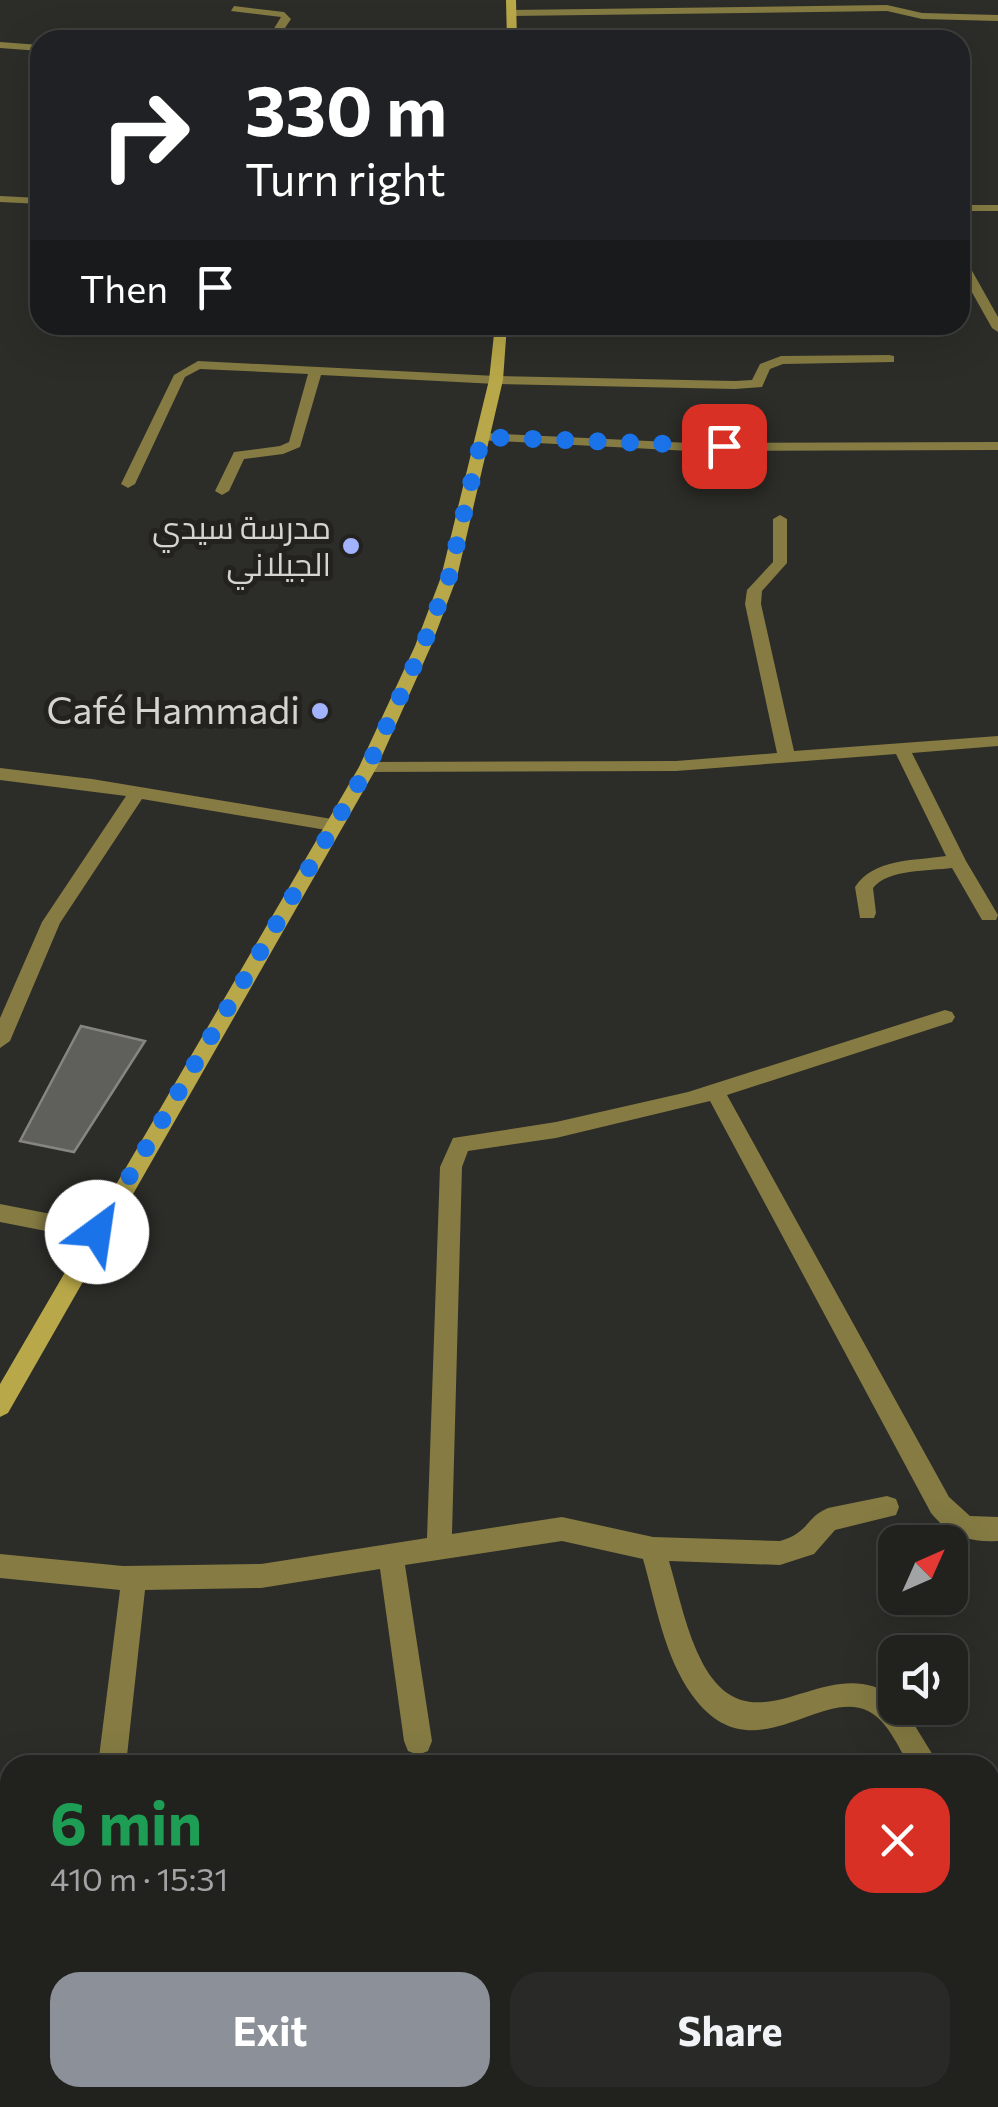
<!DOCTYPE html>
<meta charset="utf-8">
<style>
body{margin:0;font-family:Commissioner,Cairo,sans-serif;background:#292927;color:#f1f3f6;height:100vh;display:flex;flex-direction:column;font-size:38px;white-space:nowrap}
*{box-sizing:border-box;margin:0}
p{font-size:32px;color:#a2a3a4}
.icon{flex:none;width:55px;height:55px;fill:none;stroke:currentColor;stroke-width:2;stroke-linecap:round;stroke-linejoin:round}
.map{position:relative;flex:1;overflow:hidden}
.drawer{position:absolute;left:0px;top:1755px;width:1000px;height:352px;display:flex;flex-direction:column;background:#21211e;border-radius:30px 30px 0 0;box-shadow:0 10px 40px #0002,0 0 0 2px #3e3e3c}
.drawer>*{flex:none}
.top-card{position:absolute;left:30px;top:30px;width:940px;height:305px;border-radius:30px;box-shadow:0 10px 40px #0002,0 0 0 2px #3e3e3c;background:#202124;color:#fff;overflow:hidden}
.needle{width:65px;rotate:45deg}
.tools{position:absolute;left:878px;top:1525px;display:grid;gap:20px}
.tools a{display:grid;place-items:center;width:90px;height:90px;border-radius:20px;background:#21211e;box-shadow:0 10px 40px #0002,0 0 0 2px #3e3e3c;font-size:50px}
.pin{position:absolute;display:grid;place-items:center;width:85px;height:85px;color:#fff;margin:-42px;border-radius:20px;box-shadow:0 5px 15px #0006}
.me{position:absolute;width:110px;margin:-55px;rotate:31deg;stroke-linejoin:round;filter:drop-shadow(0 0 8px #0008)}
.turn{display:flex;align-items:center;gap:35px;height:210px;padding:0 50px;font-size:45px}
.turn .icon{width:130px;height:130px;stroke-width:2.5}
.turn b{display:block;font-size:70px;line-height:85px}
.then{display:flex;align-items:center;height:95px;padding:0 50px;background:#0003;gap:20px;font-size:38px}
.round{display:grid;place-items:center;flex:none;width:105px;height:105px;border-radius:30px;background:#292927}
.overview{display:flex;align-items:center;justify-content:space-between;height:170px;padding:0 50px}
h1{font-size:60px;font-weight:700;line-height:75px;color:#1e9e55}
.cta{display:flex;gap:20px;margin-top:auto;padding:20px 50px}
.cta a{flex:1;height:115px;border-radius:30px;background:#8c9099;color:#fff;font-size:40px;font-weight:700;line-height:115px;text-align:center}
.cta a+a{background:#292927;color:#f1f3f6}
.map>svg:first-child{display:block}
</style>
<div class="map">
<svg width="998" height="2107" viewBox="0 0 998 2107">
<rect width="100%" height="100%" fill="#2c2c28"/>
<path fill="#5f5f5b" stroke="#868581" stroke-width="2.5" d="M81 1026 145 1041 74 1152 20 1141Z"/>
<g fill="none" stroke-linecap="round" stroke-linejoin="round">
<path fill="#857b43" fill-rule="evenodd" d="M887 5 922 13 998 15V21L922 19 887 11 511 16 506 13 511 10Z
M234 6 284 12 291 19 277 40H267L281 17 231 11Z
M0 42 40 45V51L0 48Z
M960 256 966 260 998 317V332L992 328 960 271Z
M889 355 894 356V362L783 364 770 369 762 387 735 389 496 384 321 375 300 447 283 454 244 459 229 491 222 495 215 491 234 452 280 446 289 442 308 374 200 369 185 377 135 484 128 488 121 484 174 375 198 361 496 376 735 381 752 380 760 364 781 356Z
M482 433 690 443 998 442V450L690 451 477 440V434Z
M780 515 787 519V563L762 591 761 604 794 751 998 736V746L912 753 966 861 998 915 996 920H982L952 868C929 871 888 869 873 888L876 913 874 918H860L855 887C874 858 914 861 946 856L896 754 676 771 368 772 359 767 368 762 676 761 777 753 745 604 747 590 773 562V519Z
M0 768 92 779 332 819 341 825 332 831 142 799 60 923 10 1041 0 1048V1018L42 922 126 796 0 780Z
M945 1010 952 1012 955 1017 952 1022 727 1095 949 1497 970 1516 998 1517V1541C970 1543 949 1535 931 1513L710 1101 556 1138 468 1151 462 1167 452 1534 562 1517 653 1537 780 1541C809 1533 806 1517 828 1508L887 1496 896 1499 899 1507 896 1515 835 1530 814 1554 780 1565 669 1561C679 1595 686 1632 703 1664 754 1756 826 1647 894 1697L895 1708H904L939 1765H909C899 1748 887 1720 868 1711 819 1687 751 1777 692 1695 664 1656 656 1604 643 1559L562 1541 405 1565 432 1741 428 1751 418 1755 408 1751 404 1741 380 1569 261 1588 145 1590 126 1765H98L120 1590 0 1578V1554L123 1566 261 1564 427 1538 440 1167 453 1138 556 1122 688 1092Z
M0 1204 97 1223 105 1226 108 1232 105 1238 97 1241 0 1222Z
M75 2098H105L104 2107H74Z
M277 2098H315L319 2107H280Z"/>
<path fill="#857b43" fill-rule="evenodd" d="M0 196 40 198V204L0 202Z
M960 205H998V211H960Z"/>
<path fill="#b9a849" fill-rule="evenodd" d="M506 0H516L517 40H507Z
M495 325H507L503 380 457 577 431 646 377 767 8 1413 0 1417V1384L359 767 415 646 441 577 489 380Z"/>
</g>
<g fill="none" stroke-linecap="round" stroke-linejoin="round">
<path stroke="#1a73e8" stroke-width="18" stroke-dasharray="0 32.4" d="M97 1232 368 767 423 646 449 577 482 437 724 446"/>
</g>
<g fill="#a2b2fd" stroke="#23221f" stroke-width="4">
<circle cx="351" cy="546" r="10"/>
<circle cx="320" cy="711" r="10"/>
</g>
<g text-anchor="middle" stroke-width="10" stroke-linejoin="round" paint-order="stroke">
<g font-size="32" fill="#d4d4d1" stroke="#23221f" text-anchor="end">
<text x="331" y="539">مدرسة سيدي<tspan x="331" dy="37">الجيلاني</tspan></text>
</g>
<g font-size="38" fill="#d4d4d1" stroke="#23221f" text-anchor="end">
<text x="300" y="724">Café Hammadi</text>
</g>
</g>
</svg>
<div class="tools">
<a><svg class="needle" viewBox="-14 -14 28 28"><path d="M0-13l5 13h-10z" fill="#e53935"/><path d="M0 13l5-13h-10z" fill="#a2a3a4"/></svg></a>
<a><svg class="icon" aria-label="sound" viewBox="0 0 24 24"><path d="M4 9h4l5-4v14l-5-4H4zM17 9q2 3 0 6"/></svg></a>
</div>
<div class="pin" style="left:724px;top:446px;background:#d93025"><svg class="icon" aria-label="arrive" viewBox="0 0 24 24"><path d="M6 21V4h12l-3 4 3 4H6"/></svg></div>
<svg class="me" style="left:97px;top:1232px" viewBox="-20 -20 40 40"><circle r="19" fill="#fff"/><path d="M0-13L10 11 0 6-10 11z" fill="#1a73e8"/></svg>
<div class="top-card">
<div class="turn"><svg class="icon" aria-label="right" viewBox="0 0 24 24"><path d="M7 20v-9h11M14 6l5 5-5 5"/></svg><div><b>330 m</b>Turn right</div></div>
<div class="then">Then<svg class="icon" aria-label="arrive" viewBox="0 0 24 24"><path d="M6 21V4h12l-3 4 3 4H6"/></svg></div>
</div>
<section class="drawer">
<div class="overview"><div><h1>6 min</h1><p>410 m · 15:31</p></div><a class="round" style="background:#d93025;color:#fff"><svg class="icon" aria-label="close" viewBox="0 0 24 24"><path d="M6 6l12 12M18 6L6 18"/></svg></a></div>
<div class="cta"><a>Exit</a><a>Share</a></div>
</section>
</div>
